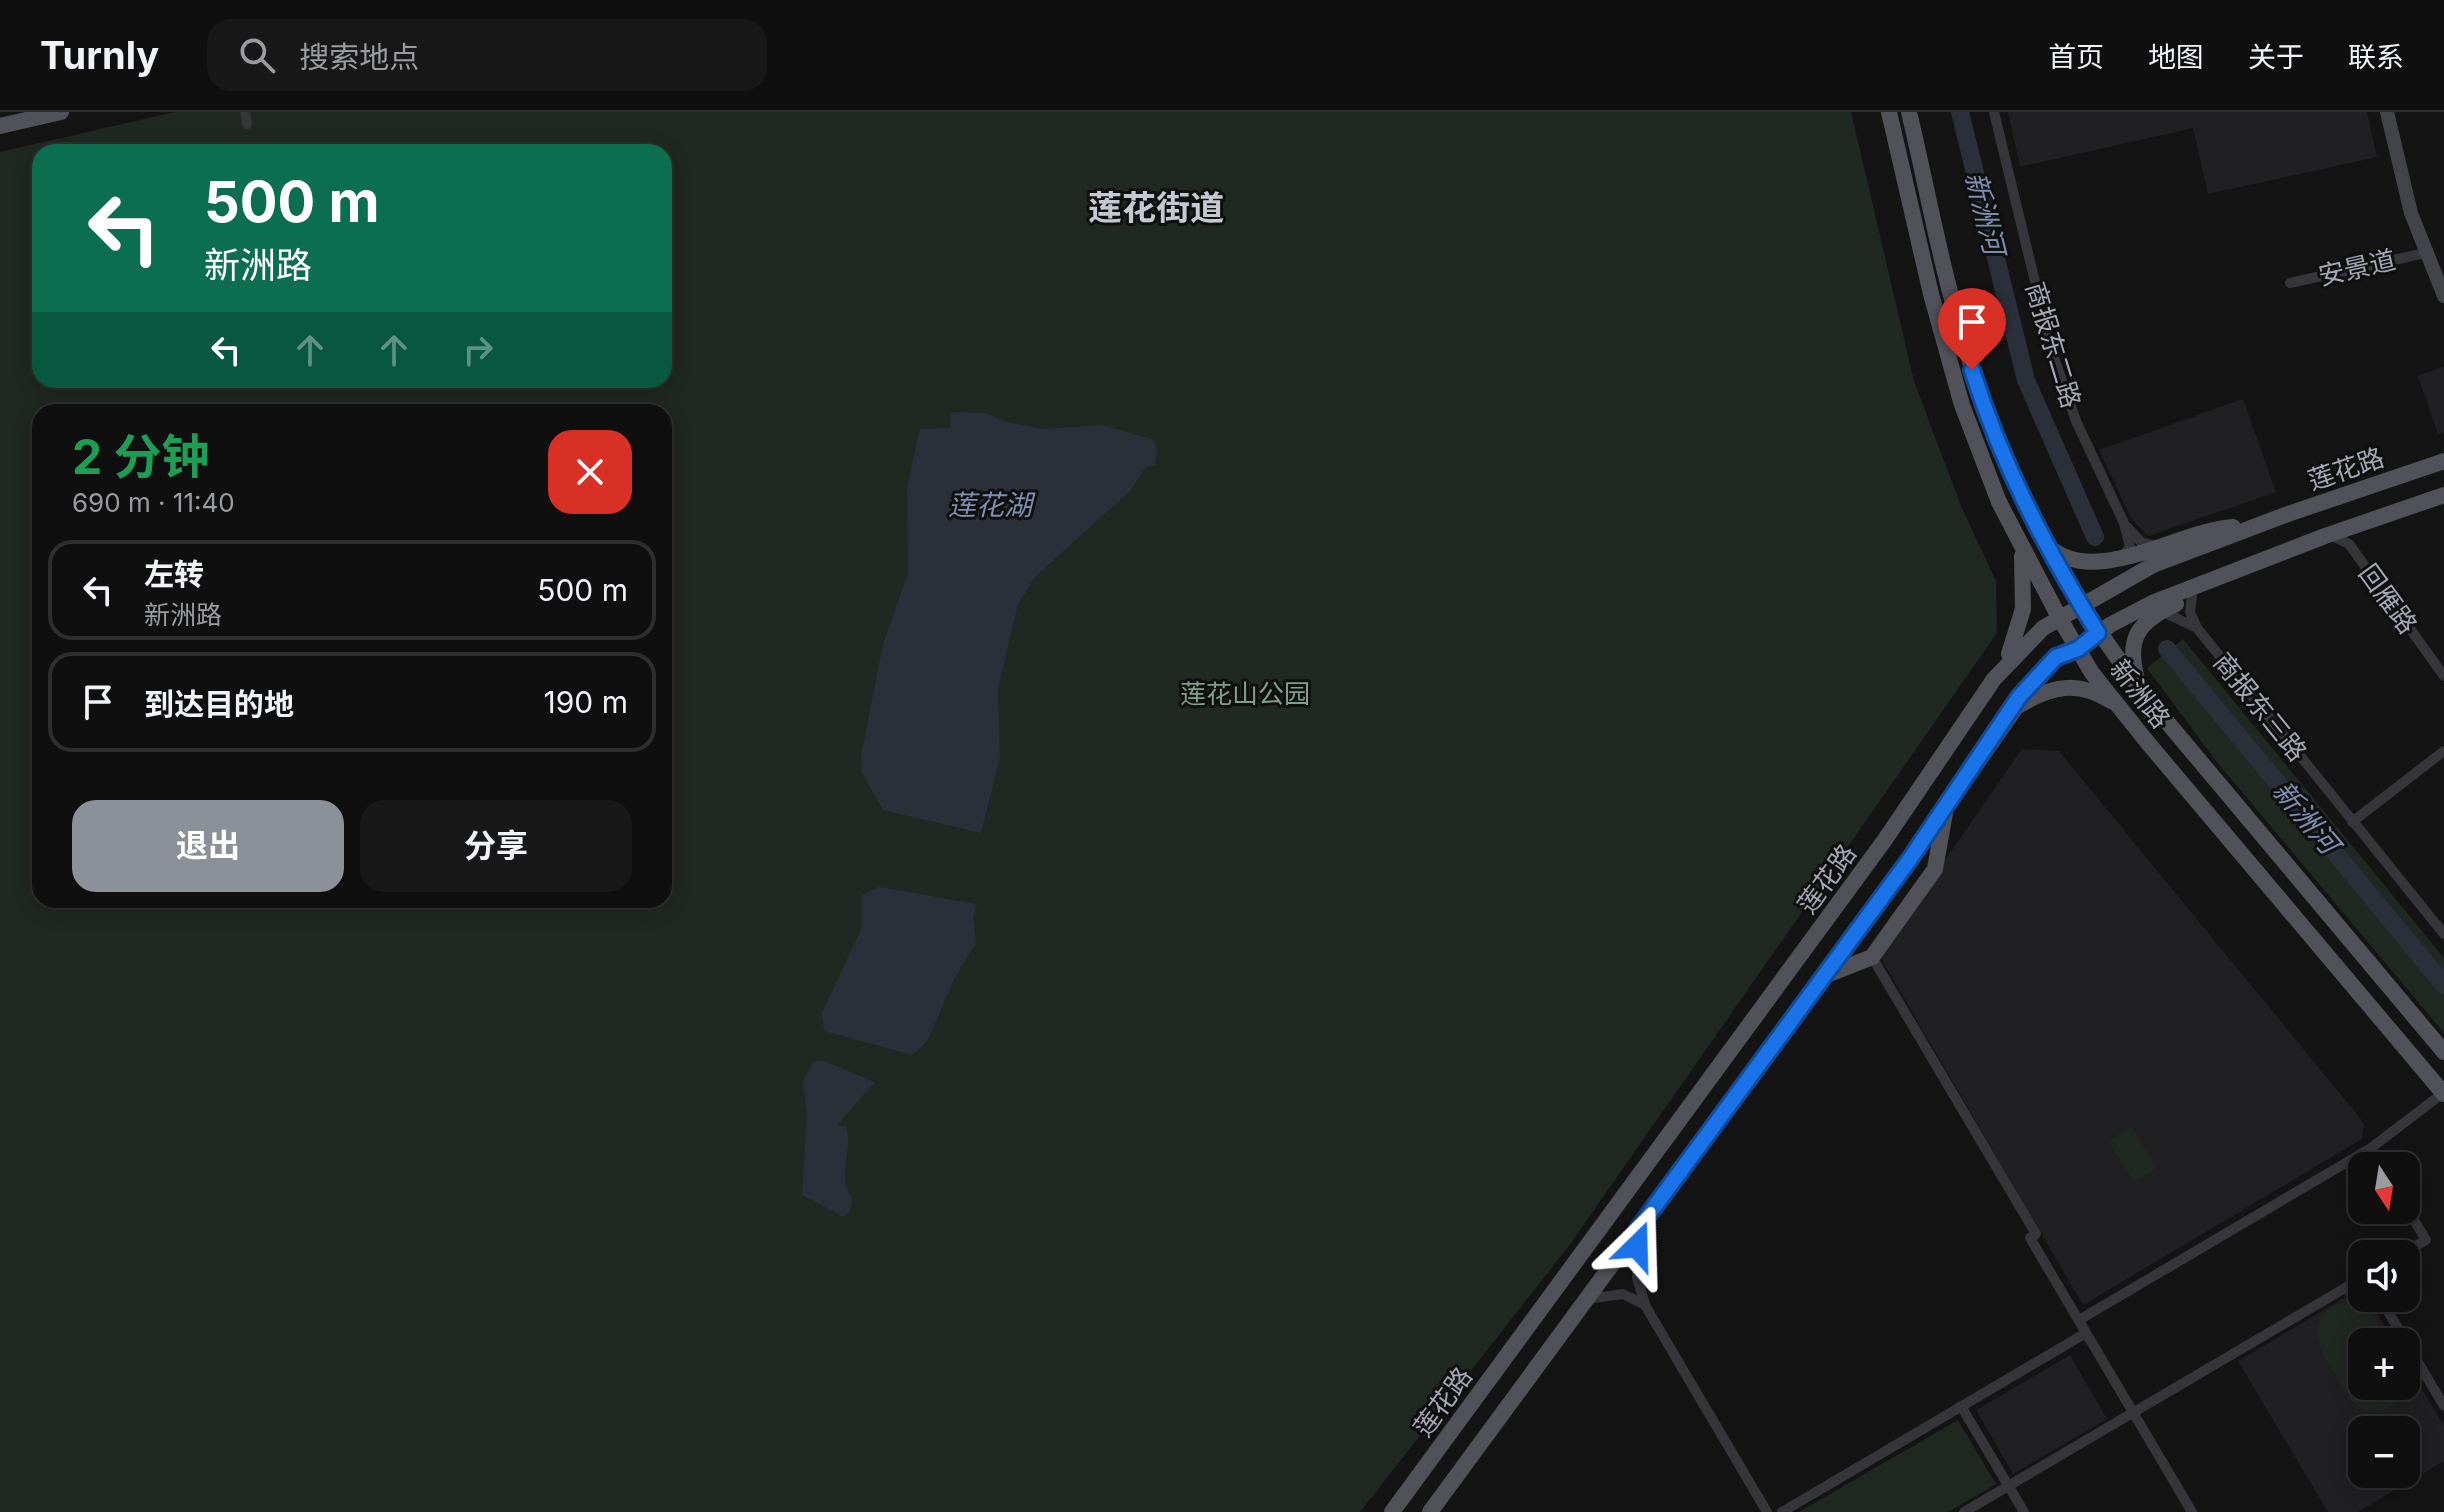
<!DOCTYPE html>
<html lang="zh">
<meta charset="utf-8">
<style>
body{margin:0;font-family:Inter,"Noto Sans SC",sans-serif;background:#181819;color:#f1f3f6;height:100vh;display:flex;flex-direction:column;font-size:30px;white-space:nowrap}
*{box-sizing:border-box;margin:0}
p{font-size:26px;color:#9b9c9f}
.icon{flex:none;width:44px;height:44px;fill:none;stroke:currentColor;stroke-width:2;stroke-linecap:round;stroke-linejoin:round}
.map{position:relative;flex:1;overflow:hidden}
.panel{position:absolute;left:32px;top:292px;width:640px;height:504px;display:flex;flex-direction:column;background:#0f0f10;border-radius:24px;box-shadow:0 4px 20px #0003,0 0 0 2px #2f2f30}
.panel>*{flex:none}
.banner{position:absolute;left:32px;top:32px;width:640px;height:244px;border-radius:24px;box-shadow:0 4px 20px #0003,0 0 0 2px #2f2f30;background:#0b6e4f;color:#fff;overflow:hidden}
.needle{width:52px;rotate:168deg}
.fabs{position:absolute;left:2348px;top:1040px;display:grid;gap:16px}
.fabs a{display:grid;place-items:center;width:72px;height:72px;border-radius:16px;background:#0f0f10;box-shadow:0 4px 20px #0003,0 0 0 2px #2f2f30;font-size:40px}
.pin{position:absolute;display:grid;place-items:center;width:68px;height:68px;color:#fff;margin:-82px -34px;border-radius:50% 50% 50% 0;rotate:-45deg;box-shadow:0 0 8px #0007}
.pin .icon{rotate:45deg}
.me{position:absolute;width:88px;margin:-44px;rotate:22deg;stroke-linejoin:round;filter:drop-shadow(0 0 6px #0008)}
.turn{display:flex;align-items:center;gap:28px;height:168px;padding:0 40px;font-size:36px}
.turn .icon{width:104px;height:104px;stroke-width:2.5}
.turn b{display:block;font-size:56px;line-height:68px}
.lanes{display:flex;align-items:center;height:76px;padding:0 40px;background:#0003;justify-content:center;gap:40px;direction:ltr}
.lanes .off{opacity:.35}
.round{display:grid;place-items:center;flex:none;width:84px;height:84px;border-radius:24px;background:#181819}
.summary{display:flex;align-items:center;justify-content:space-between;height:136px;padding:0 40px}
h1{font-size:48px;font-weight:700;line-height:60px;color:#1e9e55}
.primary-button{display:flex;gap:16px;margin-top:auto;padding:16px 40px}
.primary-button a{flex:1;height:92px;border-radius:24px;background:#8c9099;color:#fff;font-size:32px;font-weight:700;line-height:92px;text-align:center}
.primary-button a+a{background:#181819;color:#f1f3f6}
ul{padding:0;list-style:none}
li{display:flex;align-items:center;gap:24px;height:100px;margin:0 16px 12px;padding:0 24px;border:4px solid #2f2f30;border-radius:24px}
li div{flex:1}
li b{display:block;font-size:30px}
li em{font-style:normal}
header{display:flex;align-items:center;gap:48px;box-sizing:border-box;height:112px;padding:0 40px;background:#0f0f10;border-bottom:2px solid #2f2f30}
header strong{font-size:38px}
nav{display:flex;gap:44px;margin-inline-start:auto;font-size:28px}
.search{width:560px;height:72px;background:#181819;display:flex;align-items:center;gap:20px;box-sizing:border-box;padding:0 28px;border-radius:24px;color:#9b9c9f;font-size:30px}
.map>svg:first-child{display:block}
</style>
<header>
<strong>Turnly</strong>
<div class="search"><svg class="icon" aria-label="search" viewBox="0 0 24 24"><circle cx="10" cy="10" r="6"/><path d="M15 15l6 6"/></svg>搜索地点</div>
<nav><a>首页</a><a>地图</a><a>关于</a><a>联系</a></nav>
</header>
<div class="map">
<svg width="2444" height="1400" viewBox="0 0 2444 1400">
<rect width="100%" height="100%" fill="#141415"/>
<path fill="#202022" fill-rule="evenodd" d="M2008 0H2367L2377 45 2208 82 2193 16 2020 55Z
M2444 254V320L2438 322 2418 264Z
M2243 287 2276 380 2149 424 2146 422 2131 406 2099 338Z
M2022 637 2059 639 2364 1011 2362 1027 2083 1193 1879 843Z
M2361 1176 2362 1186H2368L2394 1230H2362V1274H2406V1250L2444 1314V1349L2358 1400H2328L2238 1249ZM2362 1318H2406V1362H2362Z
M2070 1243 2107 1307 2013 1362 1976 1298Z"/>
<path fill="#202822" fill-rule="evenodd" d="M175 0H1851L1914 269 1961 394 1996 469 1997 521 1568 1135 1360 1400H0V40ZM40 40H664V268H40ZM40 300H664V788H40Z
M2183 527 2444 846V921L2216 649 2147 556Z
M2132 1015 2157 1056 2134 1070 2108 1029Z
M2339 1192C2368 1188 2377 1209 2390 1230H2362V1274H2375L2360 1284C2374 1293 2389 1289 2396 1274H2406V1260C2410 1287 2382 1309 2358 1294 2347 1287 2342 1274 2336 1264 2320 1239 2302 1208 2339 1192Z
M1958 1308 1996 1372 1948 1400H1799Z"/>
<path fill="#2a2f39" d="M951 300 986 301 1005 310 1043 317 1103 313 1154 328 1157 338 1155 353 1146 355 1130 379 1035 465 1018 492 998 576 1000 646 981 721 883 698 862 661 861 644 883 532 908 461 907 375 920 317 950 316Z
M879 775 977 792 973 805 976 831 954 867 928 928 913 943 824 919 822 901 862 815V783Z
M814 949H824L875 970 837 1013 846 1014C854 1037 835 1067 853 1086L850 1099 843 1105 802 1083 807 1002 803 969Z"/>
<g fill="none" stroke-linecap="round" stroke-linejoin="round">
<path stroke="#2a2f39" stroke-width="18" d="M1960 0 2026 268 2095 425
M2167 537 2444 873"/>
<path stroke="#35353a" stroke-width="10" d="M245 0 247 12
M1994 0 2052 240 2076 309 2124 411 2130 435 2123 444
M2290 171 2425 141
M2127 415 2141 430 2155 434
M2330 423 2349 432 2444 564
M2192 484 2190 500 2197 516 2444 822
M2163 500 2195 515
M2352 710 2444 639
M1872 845 2036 1122 2030 1126 2192 1400
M2371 1036 2382 1054
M1638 1121 1637 1166 1646 1195 1767 1400
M2402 1142 2426 1128 2406 1095
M2380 1186 2444 1294
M1587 1187 1623 1182 1641 1191
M2079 1208 2371 1036 2443 981
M1961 1294 2024 1400
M1782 1400 2086 1221
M1964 1400 2362 1166"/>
<path stroke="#43434a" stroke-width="14" d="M2387 0 2411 101 2444 184"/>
<path stroke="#515159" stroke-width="16" d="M1889 0 1931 182 1962 293 1999 390 2060 507 2092 561 2148 631 2444 982
M1909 0C1927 76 1941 155 1964 230 2003 364 2066 483 2152 592L2444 940
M0 14 61 0
M2049 435C2096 476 2178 419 2233 415
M2009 542 2023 497 2022 444
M2138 571C2125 527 2137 510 2176 492
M2018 594C2051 574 2077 568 2111 589
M1824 864 1872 845 1935 757 1945 701
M1392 1400 1884 729 1994 567 2043 516 2153 453 2288 402 2444 349
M1430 1400 1910 747 2040 561 2056 545 2078 537 2110 513 2152 491 2325 424 2444 383"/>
</g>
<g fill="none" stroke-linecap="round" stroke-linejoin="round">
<g stroke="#114b97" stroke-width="20">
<path id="route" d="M1637 1134 1638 1117 1910 747 2019 585 2056 545 2078 537 2098 521C2046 437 2002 353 1972 258"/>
</g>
<use href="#route" stroke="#1a73e8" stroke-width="14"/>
</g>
<g text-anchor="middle" stroke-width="6" stroke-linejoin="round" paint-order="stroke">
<g font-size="26" fill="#a6a7b5" stroke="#0f0f10">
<text transform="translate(2357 156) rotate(-13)" y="9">安景道</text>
<text transform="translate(2053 233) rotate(73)" y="9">商报东二路</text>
<text transform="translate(2346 357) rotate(-19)" y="9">莲花路</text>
<text transform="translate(2388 487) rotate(54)" y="9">回雁路</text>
<text transform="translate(2140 582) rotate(52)" y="9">新洲路</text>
<text transform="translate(2260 595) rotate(51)" y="9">商报东三路</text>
<text transform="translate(1827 767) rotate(-54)" y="9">莲花路</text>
<text transform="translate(1443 1290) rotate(-54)" y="9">莲花路</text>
</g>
<g font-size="26" fill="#7da086" stroke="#0f0f10">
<text x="1245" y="591">莲花山公园</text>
</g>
<g font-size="28" font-style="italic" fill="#7d8eb0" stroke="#0f0f10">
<text transform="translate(1985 101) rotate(76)" y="10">新洲河</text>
<text x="990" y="403">莲花湖</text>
<text transform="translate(2306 705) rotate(50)" y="10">新洲河</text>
</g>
<g font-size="34" font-weight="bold" fill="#c6c7d1" stroke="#0f0f10">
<text x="1156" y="108">莲花街道</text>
</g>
</g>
</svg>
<div class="fabs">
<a><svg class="needle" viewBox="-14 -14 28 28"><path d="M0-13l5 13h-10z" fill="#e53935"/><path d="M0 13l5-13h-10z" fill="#9b9c9f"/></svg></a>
<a><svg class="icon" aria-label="sound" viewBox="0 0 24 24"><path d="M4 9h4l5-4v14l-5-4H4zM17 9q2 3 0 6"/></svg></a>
<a>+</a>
<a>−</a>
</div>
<div class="pin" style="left:1972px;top:258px;background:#d93025"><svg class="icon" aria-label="arrive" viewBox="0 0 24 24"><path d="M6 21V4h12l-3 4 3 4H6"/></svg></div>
<svg class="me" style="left:1637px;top:1134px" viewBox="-20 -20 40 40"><path d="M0-17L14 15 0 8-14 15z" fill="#1a73e8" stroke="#fff" stroke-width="4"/></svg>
<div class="banner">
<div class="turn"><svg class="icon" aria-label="left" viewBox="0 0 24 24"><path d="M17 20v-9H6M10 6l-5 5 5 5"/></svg><div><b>500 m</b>新洲路</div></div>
<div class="lanes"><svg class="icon" aria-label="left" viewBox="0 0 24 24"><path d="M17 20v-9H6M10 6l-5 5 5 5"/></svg><svg class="icon off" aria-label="ahead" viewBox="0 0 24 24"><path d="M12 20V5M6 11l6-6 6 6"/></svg><svg class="icon off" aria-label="ahead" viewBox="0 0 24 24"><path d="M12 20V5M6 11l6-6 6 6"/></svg><svg class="icon off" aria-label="right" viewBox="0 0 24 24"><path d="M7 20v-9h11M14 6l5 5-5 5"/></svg></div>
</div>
<section class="panel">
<div class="summary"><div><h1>2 分钟</h1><p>690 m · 11:40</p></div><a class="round" style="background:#d93025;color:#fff"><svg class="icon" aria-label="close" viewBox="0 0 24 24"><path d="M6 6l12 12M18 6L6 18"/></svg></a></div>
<ul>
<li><svg class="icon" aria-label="left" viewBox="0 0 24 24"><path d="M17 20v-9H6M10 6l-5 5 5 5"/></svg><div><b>左转</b><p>新洲路</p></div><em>500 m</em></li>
<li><svg class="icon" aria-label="arrive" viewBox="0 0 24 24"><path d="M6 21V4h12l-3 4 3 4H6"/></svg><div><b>到达目的地</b></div><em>190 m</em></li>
</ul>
<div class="primary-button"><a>退出</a><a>分享</a></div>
</section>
</div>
